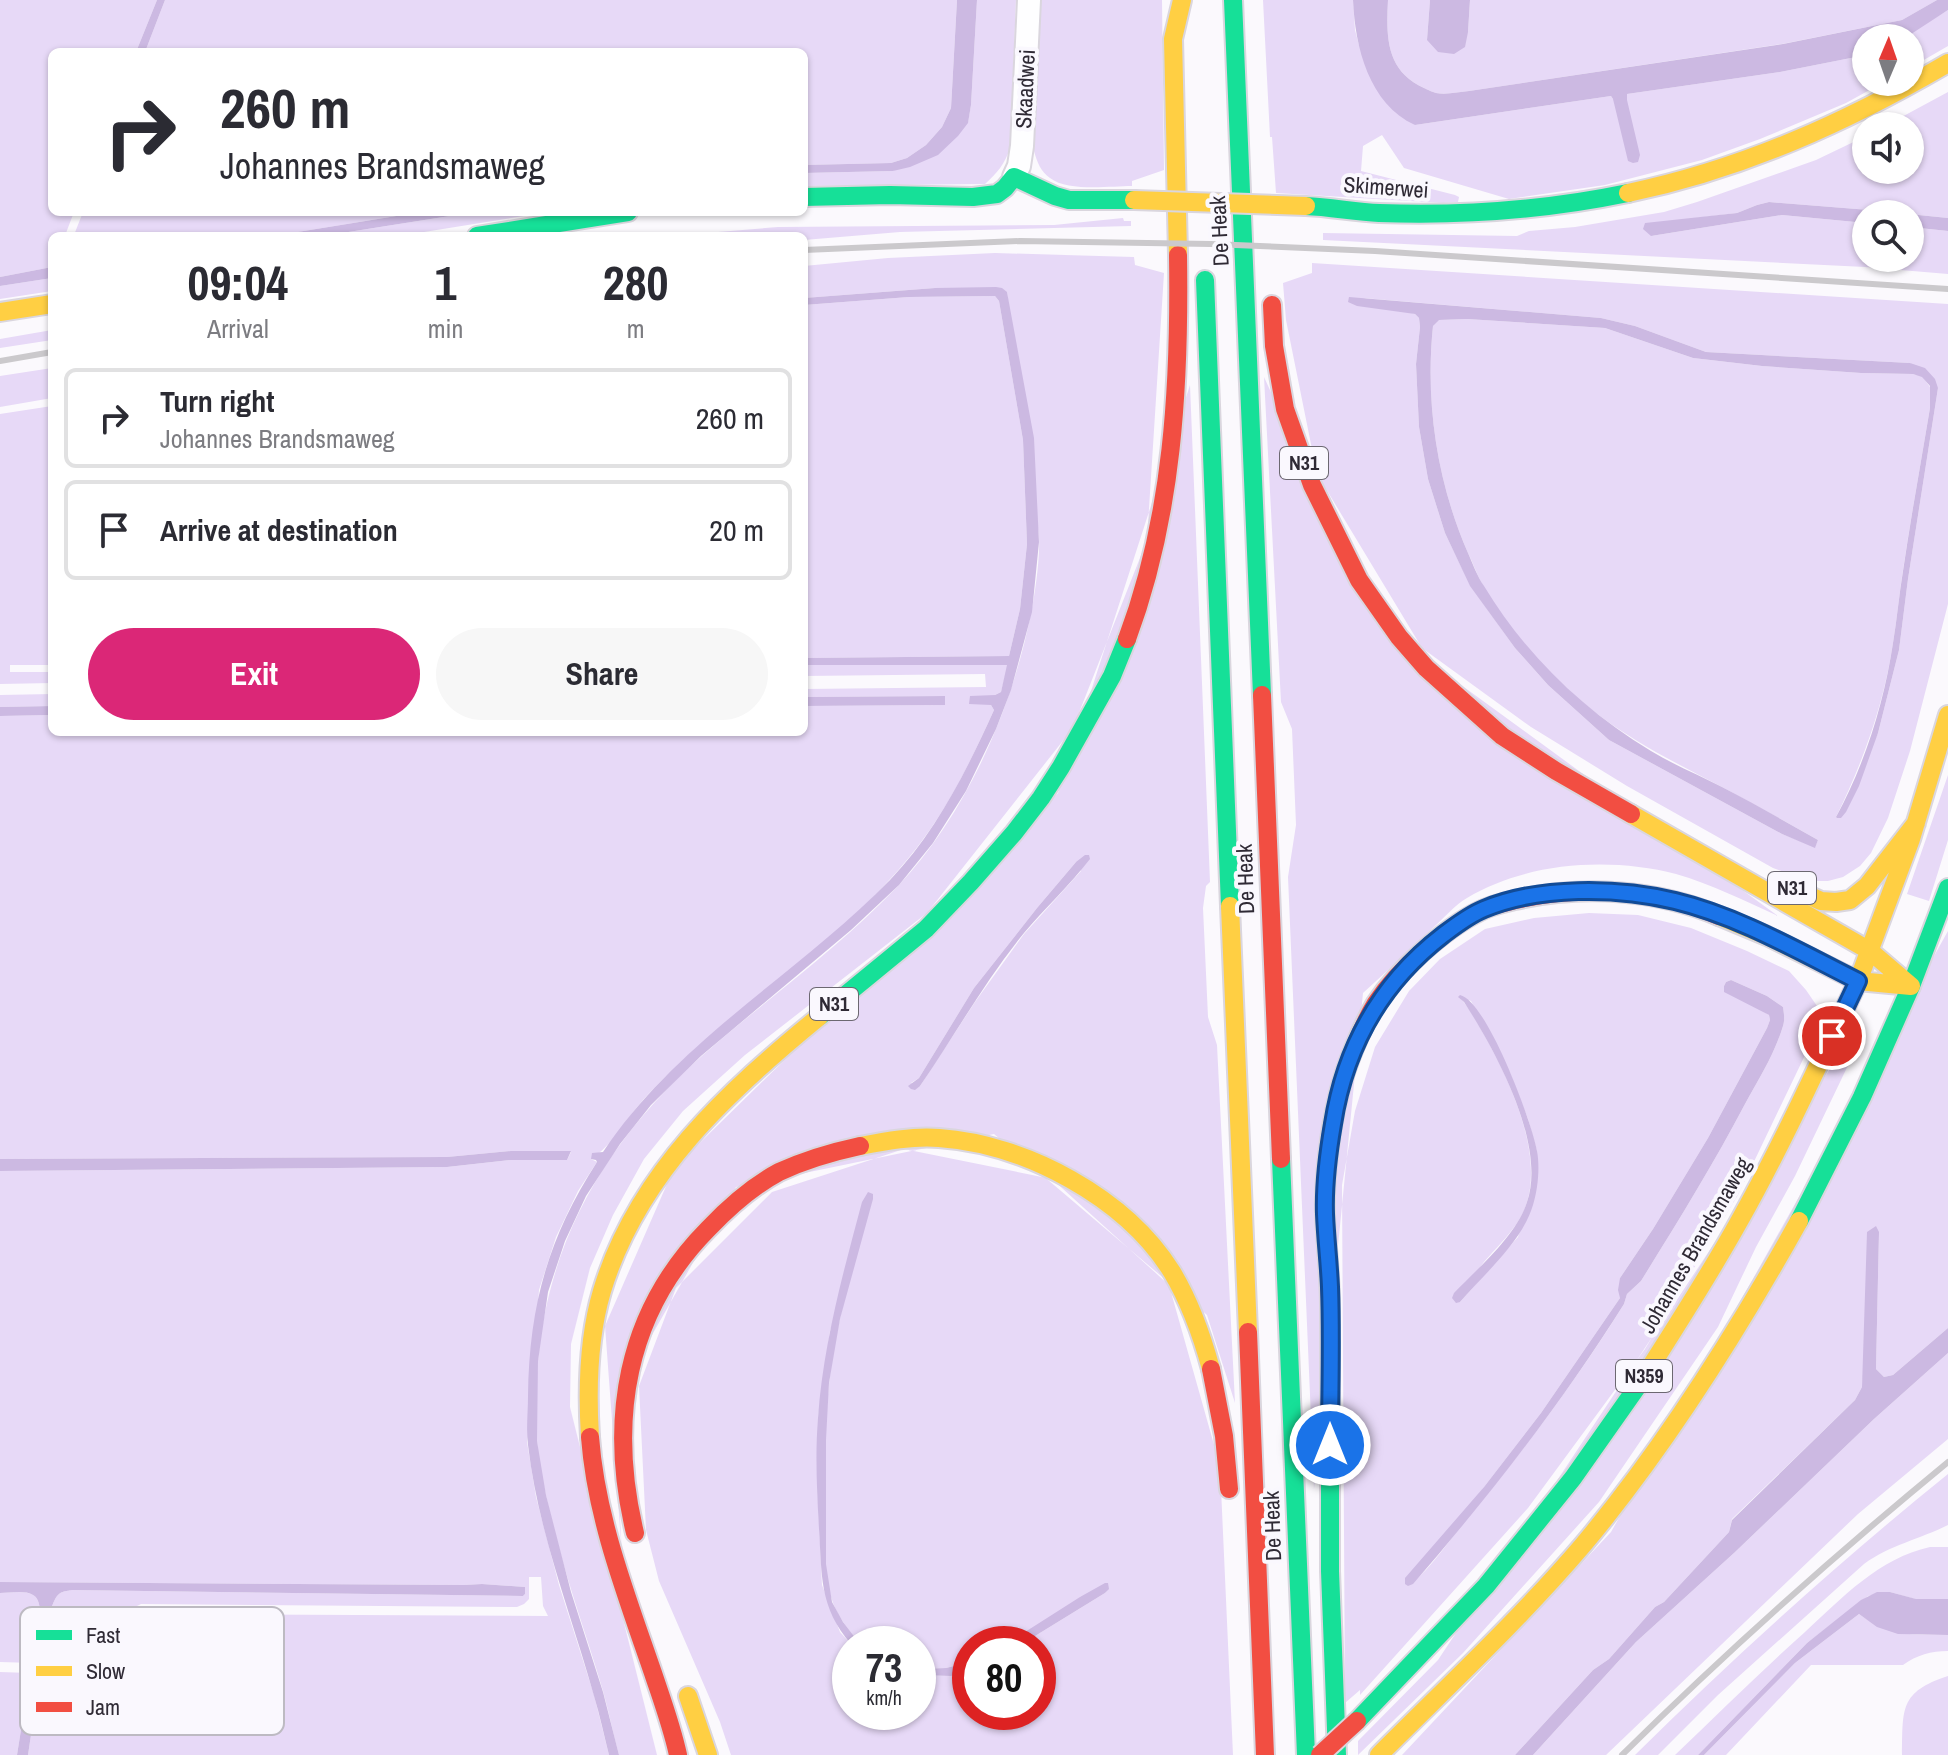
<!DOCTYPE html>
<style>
body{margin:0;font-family:"Archivo Narrow",sans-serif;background:#f7f7f7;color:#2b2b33;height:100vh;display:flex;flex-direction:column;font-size:30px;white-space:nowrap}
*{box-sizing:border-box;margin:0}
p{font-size:26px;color:#7c7c81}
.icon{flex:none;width:44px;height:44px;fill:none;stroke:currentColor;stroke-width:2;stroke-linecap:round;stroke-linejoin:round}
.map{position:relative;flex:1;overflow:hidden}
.side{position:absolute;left:48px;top:232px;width:760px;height:504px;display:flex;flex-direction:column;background:#fff;border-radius:12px;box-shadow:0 2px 6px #0004}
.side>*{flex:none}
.top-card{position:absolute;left:48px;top:48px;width:760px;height:168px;border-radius:12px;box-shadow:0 2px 6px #0004;background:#fff;color:#2b2b33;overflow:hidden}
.needle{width:52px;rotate:2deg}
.controls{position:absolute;left:1852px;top:24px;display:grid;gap:16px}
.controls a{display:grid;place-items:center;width:72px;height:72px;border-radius:50%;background:#fff;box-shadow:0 2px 6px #0004;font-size:40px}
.speed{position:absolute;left:832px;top:1626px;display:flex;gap:16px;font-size:40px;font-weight:700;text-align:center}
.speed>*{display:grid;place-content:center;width:104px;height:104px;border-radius:50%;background:#fff;box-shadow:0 2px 6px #0004;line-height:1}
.speed small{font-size:20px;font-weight:400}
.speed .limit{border:12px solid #d22;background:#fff;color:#111}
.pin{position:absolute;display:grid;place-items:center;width:68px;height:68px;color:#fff;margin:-34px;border:4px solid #fff;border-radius:50%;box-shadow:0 2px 8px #0007}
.me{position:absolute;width:88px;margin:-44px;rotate:0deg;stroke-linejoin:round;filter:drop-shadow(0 0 6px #0008)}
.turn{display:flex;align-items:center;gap:28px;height:168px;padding:0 40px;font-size:36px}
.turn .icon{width:104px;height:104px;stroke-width:2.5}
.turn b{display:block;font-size:56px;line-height:68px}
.eta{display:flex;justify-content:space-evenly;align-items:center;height:136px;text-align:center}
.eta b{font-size:48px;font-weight:800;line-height:56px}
.button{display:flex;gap:16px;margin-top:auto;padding:16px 40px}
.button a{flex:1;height:92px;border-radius:48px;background:#db2777;color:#fff;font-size:32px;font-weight:800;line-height:92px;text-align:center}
.button a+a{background:#f7f7f7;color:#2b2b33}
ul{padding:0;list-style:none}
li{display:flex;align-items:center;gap:24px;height:100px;margin:0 16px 12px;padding:0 24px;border:4px solid #e1e1e2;border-radius:12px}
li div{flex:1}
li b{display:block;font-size:30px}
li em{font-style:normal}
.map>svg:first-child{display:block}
</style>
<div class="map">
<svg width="1948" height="1755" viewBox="0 0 1948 1755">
<rect width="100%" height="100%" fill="#fbf9fd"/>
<path fill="#e7d9f7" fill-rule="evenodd" d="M0 0H157L136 52H52V212H74L66 233 74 235 83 212H421L273 236H52V267L0 277Z
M165 0H957L951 108 942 127 926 145 907 158 891 163 804 165V52H145Z
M977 0H1016L1010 148C1005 164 997 173 985 184L804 186V173L893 171 968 122 971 105Z
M1039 0H1162L1164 170 1132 181V186C1110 186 1068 192 1050 178 1041 172 1037 162 1034 151Z
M1263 0H1353L1355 30 1359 45 1415 125 1611 96 1613 99 1627 100V94L1780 72 1866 55V82H1884L1846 103 1760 139 1702 160 1605 185 1509 199 1404 168 1382 135 1363 146 1361 171 1455 195 1459 197 1458 202 1443 203 1276 193 1272 137H1270Z
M1388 0H1430L1427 40 1468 32 1470 0H1937L1902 20 1782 44 1469 91C1459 92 1446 95 1436 93 1435 93 1426 89 1424 88 1386 71 1386 37 1388 0Z
M1948 10V46L1910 68V38H1905V36Z
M1948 92V218L1869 210 1769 202 1757 205 1737 213 1696 218 1651 236 1782 215 1866 223V258H1910V227L1948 231V274L1865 267 1323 240V233L1517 236 1529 231 1575 227 1664 212 1697 202 1816 160 1866 136V170H1910V126H1885Z
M475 212H549L399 236H323Z
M1123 218 1124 221H1131V226L900 232 804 240V236H669L778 227 1054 225Z
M995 253 1134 257 1135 265 1164 273 1147 540 1073 728 927 913 745 1055 683 1111 644 1159 613 1215 590 1268 571 1344 570 1407 657 1755H619C613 1734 609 1712 603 1691 588 1640 570 1591 557 1540 549 1508 540 1475 537 1442 535 1419 536 1383 538 1360 550 1234 610 1137 704 1054 768 998 839 948 898 886 966 814 1012 710 1031 613 1035 595 1040 558 1039 539 1037 509 1031 479 1027 449 1020 397 1013 345 1007 292L935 288 804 298V266L888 258Z
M1312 263 1948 304V604L1910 751 1888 818 1871 853 1860 866 1843 877 1828 881H1809L1773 868 1627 786 1531 727 1422 648 1317 474 1286 320 1283 283 1312 273ZM1363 298 1601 318 1635 326 1706 352 1910 363 1938 388 1908 579 1899 650 1878 733 1838 818 1836 817C1863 762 1884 704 1893 643 1897 619 1899 595 1903 570 1911 516 1921 462 1930 408V387L1922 376 1913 374 1861 373 1762 366 1693 358 1605 328 1467 319 1438 320 1433 326C1425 403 1437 482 1468 553 1473 563 1477 575 1483 586 1512 634 1551 678 1596 713 1635 743 1678 764 1722 787 1754 804 1786 822 1818 840L1815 847 1782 834 1609 740 1548 685 1515 648 1470 585 1445 533 1428 479 1419 427 1416 364 1420 327 1419 318 1415 314Z
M52 278V291L0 299V286Z
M995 296 999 301 1023 440 1027 544 1020 609 1009 656 804 658V305L909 297Z
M52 330V340L0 348V339Z
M52 368V398L0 407V376Z
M1264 377 1376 623 1778 916C1745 901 1711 884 1676 874 1609 857 1527 862 1467 898 1455 905 1445 917 1435 926 1411 949 1387 971 1363 993L1314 1489 1288 877 1296 825 1292 729 1281 702Z
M1190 385 1210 882 1206 886 1203 908 1208 1017 1217 1045 1235 1403 1207 1315 994 1134 736 1187 614 1402 622 1555 605 1326 674 1168 1058 793ZM1076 862 1081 871 1024 934 975 1002 920 1086 911 1083 919 1078 974 988 1037 908Z
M52 406V665H10V672H52V683L0 684V414Z
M804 665H1008L1001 692 995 695 991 705 994 710C974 754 953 799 924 838 863 922 772 980 695 1049 678 1065 659 1082 643 1100 626 1119 613 1145 591 1159L597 1162 578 1191 556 1237 539 1290 527 1442 536 1497 559 1585 594 1695 609 1755H28L40 1674 68 1675 86 1668 118 1629 131 1619 143 1614 548 1616 543 1606 541 1577H529V1599L524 1604 517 1607 141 1604 125 1612 109 1624 81 1659 68 1664 0 1662V1593C10 1593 24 1590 33 1595 47 1602 37 1645 35 1659H43C46 1644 48 1603 59 1594 63 1591 66 1591 71 1590L523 1596 525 1594V1587L482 1584 464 1585 0 1582V1171L447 1167 511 1160H567L571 1152 511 1151 447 1157 0 1159V716L52 715V732H804V706L944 705V696L804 697V689L986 687 985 674 804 676Z
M52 694V706L0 707V695Z
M1948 775V840L1929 901 1907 894Z
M1589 913 1638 915 1691 928 1747 951 1789 971 1806 990 1817 1006 1819 1026 1738 1195 1645 1349 1528 1508 1360 1695V1690L1345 1703 1342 1185 1355 1111 1375 1047 1409 991 1440 959 1485 929 1534 918ZM1731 980 1767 996 1783 1007C1784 1014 1785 1019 1783 1026 1775 1053 1759 1079 1745 1104 1713 1165 1677 1223 1641 1281L1627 1294 1624 1304C1574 1384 1521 1454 1461 1526 1447 1544 1426 1574 1408 1586L1541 1413 1620 1298V1278L1653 1229 1708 1138 1767 1028 1770 1020 1769 1015 1724 986 1726 982ZM1459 997 1471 1001 1510 1073 1528 1119 1537 1151V1180L1518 1237 1460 1302H1456C1466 1289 1474 1275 1484 1262 1500 1243 1520 1226 1527 1202 1543 1151 1508 1076 1483 1033 1476 1020 1469 1007 1459 997Z
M1948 931V1328L1893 1375 1884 1377 1876 1369 1879 1232 1862 1387 1855 1400 1732 1519 1729 1532 1664 1602 1655 1607 1609 1659 1593 1670 1515 1755H1402L1611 1532Z
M1857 1028 1864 1032 1795 1176 1756 1247 1718 1327 1599 1502 1463 1653 1358 1755V1741L1438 1660Z
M904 1149 1052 1179 1169 1285 1220 1466 1233 1755H731L720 1722 659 1581 646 1530 639 1386 676 1288 772 1192ZM873 1199C854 1259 836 1321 829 1384 825 1422 825 1461 825 1500 824 1530 823 1576 833 1603 839 1619 850 1631 860 1644H918V1669L946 1668 970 1662V1644H1006L1109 1588 1105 1593 1022 1644H1038V1712H970V1671L951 1676 918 1675V1712H850L851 1644 840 1632 822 1585 817 1482 818 1418 830 1331Z
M1948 1353V1439L1858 1514 1606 1755H1533L1636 1642 1734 1553 1874 1419Z
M1948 1474V1525C1920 1539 1890 1545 1864 1564L1718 1695 1658 1755H1635C1734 1657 1839 1562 1948 1474Z
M1930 1547H1948V1599H1915L1890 1592 1868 1596 1807 1643 1698 1755H1675C1718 1714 1760 1672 1805 1632 1842 1598 1879 1558 1930 1547Z
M1859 1614C1893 1638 1909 1634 1948 1635V1651C1931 1651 1917 1655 1903 1665H1811L1726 1755H1704L1795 1663Z
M0 1672 30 1673 17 1755H0Z
M1948 1676V1755H1902C1903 1709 1899 1692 1948 1676Z"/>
<path fill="#ccb9e2" d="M157 0H165L145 52H136Z
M957 0H977L971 105 968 123 958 136 938 155 910 167 893 171 804 173V165L891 163 907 158 926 145 942 127 951 108Z
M1353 0H1388C1386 37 1386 71 1424 88 1426 89 1435 93 1436 93 1446 95 1459 92 1469 91L1783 44 1902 20 1937 0H1948V10L1905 38H1866V55L1780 72 1627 94V100L1640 155 1638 162 1633 163 1628 161 1613 99 1611 96 1415 125C1369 104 1355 47 1353 0Z
M1430 0H1470L1468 32 1465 47 1454 54 1438 52 1427 40Z
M1769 202 1869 210 1948 218V231L1910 227V214H1866V223L1782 215 1651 236 1643 229 1645 223 1737 213 1757 205Z
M421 212H475L323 236H273Z
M52 267V278L0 286V277Z
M996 287 1002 288 1007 292 1034 438 1039 542 1032 612 1011 690 996 729 966 791 933 843 899 885 851 930 701 1056 651 1105 620 1144 586 1196 565 1241 548 1292 538 1361 537 1441 546 1495 571 1592 603 1692 619 1755H609C604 1735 600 1716 594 1696 571 1613 538 1532 528 1445 526 1429 528 1412 528 1396 529 1306 548 1238 597 1162L596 1160 591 1159 592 1153 603 1152C677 1041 798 974 890 880 936 832 967 770 994 710L991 705 969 704 970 696 995 695 1001 692 1007 665H804V658L1009 656 1020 609 1027 544 1023 440 999 301 995 296 909 297 804 305V298L935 288Z
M1349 297 1601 318 1635 326 1706 352 1910 363 1925 368 1935 379 1938 388 1908 579 1899 650 1878 733 1859 786 1846 812 1841 818H1837L1836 817C1865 764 1884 703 1893 643 1897 619 1899 595 1903 571 1911 516 1921 462 1930 408V386L1922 377 1913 374 1861 373 1762 366 1693 358 1605 328 1467 319 1439 320 1433 326C1425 403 1437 482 1468 553 1473 564 1477 576 1484 586 1525 654 1583 710 1651 751 1674 765 1699 775 1722 787 1755 804 1786 822 1818 840L1815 848 1782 834 1609 740 1548 685 1515 648 1470 586 1445 533 1428 479 1419 427 1416 364 1420 327 1419 318 1415 314 1357 306 1348 302Z
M945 696V705L804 706V697Z
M52 706V715L0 716V707Z
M1085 855H1089L1090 859C1070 885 1045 908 1024 933 985 981 955 1035 920 1086L915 1090 911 1089 908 1086 919 1078 974 988 1037 908 1076 862Z
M1731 980 1767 996 1783 1007C1784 1014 1785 1019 1783 1026 1775 1053 1759 1079 1745 1104 1713 1165 1677 1223 1641 1281L1627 1294 1624 1304C1562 1403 1490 1495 1413 1584L1408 1586 1405 1584V1578L1484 1487 1541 1413 1620 1298 1618 1290 1620 1278 1653 1229 1708 1138 1767 1028 1770 1020 1769 1015 1724 992V986L1726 982Z
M1460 995C1487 1001 1532 1122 1537 1151 1540 1167 1538 1189 1533 1205 1522 1242 1485 1273 1460 1302L1456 1303 1452 1298 1454 1293C1478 1268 1516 1236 1527 1202 1547 1144 1495 1050 1464 1002L1458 997Z
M511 1151H571L567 1160H511L447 1167 0 1171V1159L447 1157Z
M868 1192 873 1194V1199L840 1319 829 1383 826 1440V1564L832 1602 843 1622 860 1644H851C819 1607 822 1575 819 1529 817 1492 815 1455 818 1418 823 1345 843 1273 862 1202Z
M1876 1226 1879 1232 1876 1369 1884 1377 1893 1375 1948 1328V1353L1874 1419 1734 1553 1636 1642 1533 1755H1515L1593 1670 1609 1659 1655 1607 1664 1602 1729 1532 1732 1520 1855 1400 1862 1387 1867 1232Z
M0 1582 464 1585 482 1584 525 1587V1594L523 1596 72 1590C66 1591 63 1591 59 1594 48 1603 45 1645 43 1659H35C37 1646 47 1602 33 1595 25 1590 10 1593 0 1593Z
M1105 1583H1108L1109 1589 1105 1593 1022 1644H1006L1080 1597Z
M1877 1592H1890L1916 1599H1948V1635L1898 1634 1877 1627 1859 1614 1795 1663 1704 1755H1698L1807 1643 1861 1600Z
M970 1662V1671L951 1676 918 1675V1669L946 1668Z
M30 1673 40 1674 28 1755H17Z"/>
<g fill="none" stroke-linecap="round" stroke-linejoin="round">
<g stroke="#dad6de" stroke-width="26">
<path id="street" d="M1014 177 1019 166 1022 146 1029 0"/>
</g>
<g stroke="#dad6de" stroke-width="22">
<path id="fast" d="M1233 0 1262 695
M804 197 890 195 973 197 997 194 1005 188 1014 177 1055 196 1069 200H1134
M1306 206C1331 207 1355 212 1379 213 1463 216 1546 210 1628 193
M477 236 628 212
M1205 280 1230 906
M1911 986 1948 888
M820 1016 926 929 971 882 1014 833 1041 798 1061 767 1112 676 1127 639
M1281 1159 1306 1755
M1799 1221 1862 1097 1911 986
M1330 1306V1571L1337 1755
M1357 1721 1486 1586 1573 1478 1642 1380"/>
</g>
<g stroke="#dad6de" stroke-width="22">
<path id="slow" d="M1628 193C1743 169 1847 122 1948 63
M1178 255 1173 39 1182 0
M0 312 52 304
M1631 814 1870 951 1911 986
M1790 887 1821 901 1836 902 1850 900 1867 886 1916 823
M1230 906 1248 1332
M1719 916 1767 936 1858 981 1911 986
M1860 976 1911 839 1948 715
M860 1146C886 1141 913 1136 939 1138 1026 1144 1126 1198 1172 1272 1190 1302 1202 1336 1211 1369
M1642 1380C1676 1327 1710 1274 1741 1218 1784 1141 1820 1061 1858 981
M590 1437C587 1389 588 1338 602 1291 637 1174 728 1091 820 1016
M688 1696 708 1755
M1379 1755C1448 1686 1520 1619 1583 1545 1666 1446 1736 1334 1799 1221"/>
</g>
<g stroke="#dad6de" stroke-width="22">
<path id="jam" d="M1272 305 1274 346 1285 409 1312 485 1359 580 1399 637 1426 668 1502 736 1556 771 1631 814
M1127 639C1173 516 1180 385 1178 255
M1262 695 1281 1159
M1330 1306C1330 1275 1326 1245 1325 1214 1324 1176 1330 1130 1339 1093 1346 1065 1361 1028 1376 1003 1398 970 1445 928 1480 911 1491 905 1504 903 1515 900 1582 885 1655 889 1719 916
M1248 1332 1265 1755
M1211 1369 1224 1436 1229 1489
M590 1437C596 1518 627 1597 653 1673 662 1700 672 1727 678 1755
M635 1533C608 1421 625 1313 708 1229 729 1207 753 1186 779 1172 805 1160 832 1152 860 1146"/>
</g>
<use href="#street" stroke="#fefeff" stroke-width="22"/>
<use href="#fast" stroke="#16e098" stroke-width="18"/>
<use href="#slow" stroke="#ffcf43" stroke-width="18"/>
<use href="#jam" stroke="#f24e42" stroke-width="18"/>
<path stroke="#cbc9cc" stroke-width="6" d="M804 250 1020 241 1211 244 1375 251 1948 289
M0 361 52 352
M1622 1755C1726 1652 1835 1555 1948 1462"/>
<g stroke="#dad6de" stroke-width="22" stroke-linecap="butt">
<path id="slow-bridge" d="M1134 200 1306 206"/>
</g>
<g stroke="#dad6de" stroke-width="22" stroke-linecap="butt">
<path id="jam-bridge" d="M1320 1755 1357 1721"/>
</g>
<use href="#slow-bridge" stroke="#ffcf43" stroke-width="18"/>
<use href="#jam-bridge" stroke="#f24e42" stroke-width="18"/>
</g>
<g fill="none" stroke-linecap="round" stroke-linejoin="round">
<g stroke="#114b97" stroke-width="20">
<path id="route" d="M1330 1445C1330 1392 1332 1339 1330 1287 1329 1263 1326 1239 1325 1214 1324 1185 1328 1153 1333 1124 1345 1047 1381 983 1443 935 1455 926 1469 915 1484 909 1539 886 1617 887 1675 901 1738 916 1800 952 1858 981L1832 1036"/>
</g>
<use href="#route" stroke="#1a73e8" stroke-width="14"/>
</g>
<g text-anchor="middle" stroke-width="8" stroke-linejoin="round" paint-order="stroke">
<g fill="#faf8fe" stroke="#6c6871" stroke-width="2">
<rect x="1280" y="447" width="48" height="32" rx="6"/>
<rect x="1768" y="872" width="48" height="32" rx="6"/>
<rect x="810" y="988" width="48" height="32" rx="6"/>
<rect x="1616" y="1360" width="56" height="32" rx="6"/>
</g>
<g font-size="20" font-weight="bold" fill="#2f2a35">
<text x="1304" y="470">N31</text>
<text x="1792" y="895">N31</text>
<text x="834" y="1011">N31</text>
<text x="1644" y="1383">N359</text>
</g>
<g font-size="22" fill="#2f2a35" stroke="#faf8fe">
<text transform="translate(1025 89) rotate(-87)" y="8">Skaadwei</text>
<text transform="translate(1386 187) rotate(4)" y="8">Skimerwei</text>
<text transform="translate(1219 231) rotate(-93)" y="8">De Heak</text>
<text transform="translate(1245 879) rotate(-92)" y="8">De Heak</text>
<text transform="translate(1695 1245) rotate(-60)" y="8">Johannes Brandsmaweg</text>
<text transform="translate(1272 1526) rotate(-92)" y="8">De Heak</text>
</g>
</g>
<rect x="20" y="1607" width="264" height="128" rx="12" fill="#faf8fe" stroke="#bdbac2" stroke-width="2"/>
<rect x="36" y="1630" width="36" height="10" fill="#16e098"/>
<rect x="36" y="1666" width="36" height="10" fill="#ffcf43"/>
<rect x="36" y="1702" width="36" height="10" fill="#f24e42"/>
<g font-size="22" fill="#2f2a35">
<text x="86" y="1643">Fast</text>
<text x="86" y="1679">Slow</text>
<text x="86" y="1715">Jam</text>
</g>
</svg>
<div class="controls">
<a><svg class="needle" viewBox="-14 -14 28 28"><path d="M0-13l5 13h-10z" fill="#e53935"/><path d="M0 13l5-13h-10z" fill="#7c7c81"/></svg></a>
<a><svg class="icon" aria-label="sound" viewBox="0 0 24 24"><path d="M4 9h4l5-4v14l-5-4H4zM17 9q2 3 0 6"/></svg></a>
<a><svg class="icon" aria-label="search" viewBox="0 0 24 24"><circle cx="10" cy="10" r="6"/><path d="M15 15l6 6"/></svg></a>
</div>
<div class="speed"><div>73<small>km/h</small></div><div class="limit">80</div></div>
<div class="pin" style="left:1832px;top:1036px;background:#d93025"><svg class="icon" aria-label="arrive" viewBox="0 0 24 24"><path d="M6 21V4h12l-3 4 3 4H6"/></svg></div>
<svg class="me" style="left:1330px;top:1445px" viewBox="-20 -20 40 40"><circle r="17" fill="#1a73e8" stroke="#fff" stroke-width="3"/><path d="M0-11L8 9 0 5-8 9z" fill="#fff"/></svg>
<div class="top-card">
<div class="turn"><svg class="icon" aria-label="right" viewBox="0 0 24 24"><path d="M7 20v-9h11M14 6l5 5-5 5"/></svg><div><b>260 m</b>Johannes Brandsmaweg</div></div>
</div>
<section class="side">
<div class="eta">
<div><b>09:04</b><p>Arrival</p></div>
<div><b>1</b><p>min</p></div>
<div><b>280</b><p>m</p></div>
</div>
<ul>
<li><svg class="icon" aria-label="right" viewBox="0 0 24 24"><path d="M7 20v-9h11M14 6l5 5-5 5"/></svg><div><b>Turn right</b><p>Johannes Brandsmaweg</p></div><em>260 m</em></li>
<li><svg class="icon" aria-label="arrive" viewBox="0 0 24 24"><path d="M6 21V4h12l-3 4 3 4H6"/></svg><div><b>Arrive at destination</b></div><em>20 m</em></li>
</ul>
<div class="button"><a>Exit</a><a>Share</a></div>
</section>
</div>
